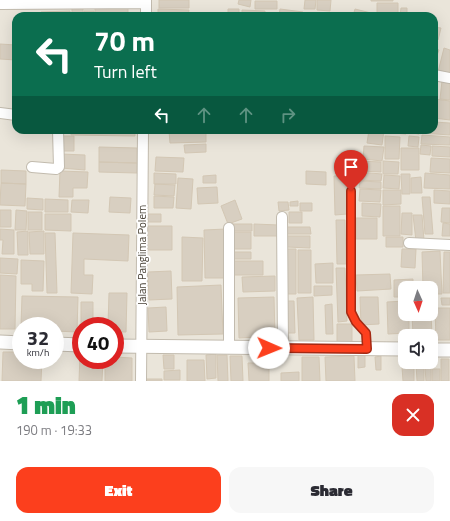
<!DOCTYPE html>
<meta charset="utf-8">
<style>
body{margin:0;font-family:"Titillium Web",sans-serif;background:#f7f7f7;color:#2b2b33;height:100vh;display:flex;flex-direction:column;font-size:15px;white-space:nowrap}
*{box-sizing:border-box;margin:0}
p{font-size:13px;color:#7c7c81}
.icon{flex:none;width:22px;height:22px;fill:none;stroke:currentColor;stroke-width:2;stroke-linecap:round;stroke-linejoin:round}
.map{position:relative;height:381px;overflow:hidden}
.drawer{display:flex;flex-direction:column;background:#fff;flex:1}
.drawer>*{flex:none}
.banner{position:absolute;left:12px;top:12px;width:426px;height:122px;border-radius:12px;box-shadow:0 4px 16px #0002;background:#0b6e4f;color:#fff;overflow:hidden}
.needle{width:26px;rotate:177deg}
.controls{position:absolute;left:398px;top:281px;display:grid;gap:8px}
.controls a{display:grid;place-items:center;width:40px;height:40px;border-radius:8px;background:#fff;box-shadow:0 4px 16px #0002;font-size:20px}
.speed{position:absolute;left:12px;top:317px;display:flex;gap:8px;font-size:20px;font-weight:700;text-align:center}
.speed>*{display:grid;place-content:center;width:52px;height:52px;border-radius:50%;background:#fff;box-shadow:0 4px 16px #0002;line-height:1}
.speed small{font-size:10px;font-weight:400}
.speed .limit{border:6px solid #d22;background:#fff;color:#111}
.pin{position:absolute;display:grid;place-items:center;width:34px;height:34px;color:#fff;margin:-41px -17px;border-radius:50% 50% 50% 0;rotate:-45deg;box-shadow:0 0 4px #0007}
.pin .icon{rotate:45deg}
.me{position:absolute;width:44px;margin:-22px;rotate:91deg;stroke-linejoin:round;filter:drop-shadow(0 0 3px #0008)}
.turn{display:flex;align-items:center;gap:14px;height:84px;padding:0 16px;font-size:18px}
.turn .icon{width:52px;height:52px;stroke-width:2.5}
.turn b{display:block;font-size:28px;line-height:34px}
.lanes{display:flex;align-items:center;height:38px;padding:0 16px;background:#0003;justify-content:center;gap:20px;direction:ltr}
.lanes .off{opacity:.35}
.round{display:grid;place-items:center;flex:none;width:42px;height:42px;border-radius:12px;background:#f7f7f7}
.overview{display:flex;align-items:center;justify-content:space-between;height:68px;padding:0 16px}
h1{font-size:24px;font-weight:800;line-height:30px;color:#1e9e55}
.button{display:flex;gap:8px;margin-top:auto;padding:8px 16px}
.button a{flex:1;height:46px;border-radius:12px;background:#fc3f1d;color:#fff;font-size:16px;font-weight:800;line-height:46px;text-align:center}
.button a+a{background:#f7f7f7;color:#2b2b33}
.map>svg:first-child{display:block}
</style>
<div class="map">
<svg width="450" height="381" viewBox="0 0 450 381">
<rect width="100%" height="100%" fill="#f6f3ec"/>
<path fill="#eae5da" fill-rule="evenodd" d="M0 0H450V381H0ZM16 16H434V130H16ZM405 288H431V314H405ZM21 326H55V360H21ZM81 326H115V360H81ZM405 336H431V362H405Z"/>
<path fill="#d8cfc1" stroke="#d3c7b4" d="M159 0H189V8H159Z
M239 0H251L250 7 238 4Z
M305 0H316L315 9H304Z
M317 0H331L330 11 317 10Z
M371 0H393V1H371Z
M255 1H277V9H255Z
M377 3H398V16H377Z
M83 7V16H72V8Z
M95 7H128V16H95Z
M401 8H407V16H400Z
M158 9 189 10 188 16H158Z
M228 9H239V16H228Z
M280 9 303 12V16H279Z
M355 9 371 13 370 16H353Z
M242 10 265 11V16H242Z
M70 11V16H42L41 12Z
M84 11H94V16H84Z
M434 27 441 28 438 40 434 39Z
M0 44 16 45V60L0 59Z
M434 48 439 50 434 63Z
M444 48 450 50V75L438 72Z
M442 81 450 82V100L440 99Z
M434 99 450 101V120L434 118Z
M434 122 450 123V135L422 133V130H434Z
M72 130H135V136L71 135Z
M206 130V142L170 143 169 131Z
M369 130H384L382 145 367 143Z
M393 130H406V134L393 133Z
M407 130H419V134L407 132Z
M422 135 450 137V145L421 144Z
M61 136H74V151H61Z
M385 136 400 137 399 159H385Z
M409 136 419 137 418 147 408 146Z
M206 144V152L185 153 184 145Z
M421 145 431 146 430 155 420 154Z
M364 146 384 147 382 161 363 159Z
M432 146 450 147V157L432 156Z
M99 147 137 148V163L99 162Z
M401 148H419V170H401Z
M61 154 85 155V170L61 168Z
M156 157 184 158 183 172 155 171Z
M431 158 450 159V173L430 172Z
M360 161 381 162V172L360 171Z
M383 161 399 162 398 174H383Z
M99 162 137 163V173L99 172Z
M1 170 26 171V184L1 183Z
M60 171 88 172 87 188H73V197H59Z
M306 171 326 172V185L306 184Z
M358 172 382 174 381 181 357 180Z
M154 173 176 174V184H154Z
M425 173 450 175V189L424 188Z
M401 174H410V194H402Z
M216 175V183H203V176Z
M384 175 400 176 399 189 383 188Z
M334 176H346L347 214 335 215Z
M421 177 422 193H411V178Z
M178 178 193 179 191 209 176 208Z
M360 181 381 182V189L359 188Z
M1 183 26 184 25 206 0 205Z
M155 184 175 185 174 196 154 195Z
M217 187 218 203 198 204 197 188Z
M360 189 381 190 380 202 359 201Z
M383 190H401V204L383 205Z
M434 190 450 191V204L434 203Z
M154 196 174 197 173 208H154Z
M110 197 131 198 130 213 109 212Z
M422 197H430L433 234H425Z
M27 198 43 199V210L27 209Z
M45 199 68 200V212H45Z
M72 200H89L88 213 71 212Z
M235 200 242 219 228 224 221 206Z
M298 201V206H290V202Z
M278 202H288L289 210 279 211Z
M300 203H312V211H300Z
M362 203 381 204 380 217 362 216Z
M383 206H400V236H383Z
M442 208H450V223L441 222Z
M0 210H11V227H0Z
M16 210 27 211 26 230H15Z
M28 212H42V230H28Z
M289 212H302V223H289Z
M402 213H412V235L401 234Z
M45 214H71V231L45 230Z
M148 214H161V222H148Z
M413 215H422L424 240 416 241Z
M356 218H377V239H356Z
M336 220H345L346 264H337Z
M443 223 450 224V236H442Z
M230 224H252V231H230Z
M254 224 279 225 278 236H254Z
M144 226H172V250H143Z
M287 227H310L311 234H287Z
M0 229 14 230V254H2L3 240H0Z
M226 229 227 278H205L204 230Z
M28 231V255H18L17 232Z
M44 231V254H30L29 232Z
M231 232H251V249H230Z
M45 233H55L57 293H47Z
M73 233 129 235 128 261 84 259V275H93L92 294 71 293Z
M287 236H310V248L287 247Z
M182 237 203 238 202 281H182Z
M386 237H403V247H386Z
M285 249H296V294H285Z
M402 249H416L415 268 401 267Z
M298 250H311V293H298Z
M440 251 442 294H431V288H423L422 252Z
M231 252H251V259H231Z
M444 252H450V293H443Z
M0 258 18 259 17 274 0 273Z
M21 260 44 261 43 291H32V284H21Z
M231 261H263V275H231Z
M333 263V283H316L315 264Z
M336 268H345L347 321 338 322Z
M171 271 172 299 149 300 148 272Z
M390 274 391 289 357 291 356 275Z
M0 275 16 276 15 329H0Z
M275 276V291L243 292 242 277Z
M413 279V288H405V297H394V280Z
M221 285 223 334 178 335 177 287Z
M314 286H332V295L314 296Z
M109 293H127L126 332H115V326H108Z
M22 296 78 297 77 332 55 331V326H21Z
M274 297 275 336 239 338 238 298Z
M313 297 314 340H299L297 298Z
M360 297H378L379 324 361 325Z
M441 298H450V305H442Z
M286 301H294L295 333H287Z
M405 301V314H409V333L388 334 387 302Z
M81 302H93V326H81V337Z
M332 304 333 334H326L325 305Z
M166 307 167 331 149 332 148 308Z
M435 308H450V340H436Z
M412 314H431L432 334 413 335Z
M337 324H352V342H337Z
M3 352H21V360H42L41 381H2Z
M216 354V378L207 379 206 355Z
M80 355 81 360H103L102 381H79Z
M163 355H174V369H164Z
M217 355H227L228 381H218Z
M358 355H365V367L358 368Z
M230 356H242L243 381H231Z
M354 356 355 381H326L325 357Z
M381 356V370H376L375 357Z
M115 357 132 358V381H105V360H115Z
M302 357H319L320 381H302Z
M441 359H449V381H441Z
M187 360H204L205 381H187Z
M248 363H269V381H249Z
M416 364H424V381H417Z
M402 367H414V381H403Z
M425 368H431V381H426Z
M432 369H440V381H432Z
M180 370V380H164V371Z
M299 372V381H281V373Z
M146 379H162V381H146Z"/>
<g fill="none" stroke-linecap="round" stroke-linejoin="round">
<g stroke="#c2bbae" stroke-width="7">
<path id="service" d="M351 176V312L356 322 366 333 367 348"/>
</g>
<g stroke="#c2bbae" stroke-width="12">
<path id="minor" d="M0 4 146 3
M146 16V0
M434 75 450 78
M0 113 16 115
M32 167 56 169 59 167 58 130
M282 217 283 348
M409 243 450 245
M229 348V228
M141 381 143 130"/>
</g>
<g stroke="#c2bbae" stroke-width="15">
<path id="tertiary" d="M0 342 21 343
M55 344 81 345
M115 346 405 349
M431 350H450"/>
</g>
<use href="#service" stroke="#fff" stroke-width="5"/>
<use href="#minor" stroke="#fff" stroke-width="10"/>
<use href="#tertiary" stroke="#fff" stroke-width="13"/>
</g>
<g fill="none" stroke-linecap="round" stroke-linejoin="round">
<g stroke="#a42913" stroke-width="10">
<path id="route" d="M269 348 367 349 366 333 356 322 351 312V191"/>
</g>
<use href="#route" stroke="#fc3f1d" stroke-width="7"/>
</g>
<g text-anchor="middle" stroke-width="3.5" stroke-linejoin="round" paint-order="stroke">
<g font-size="11" fill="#4b4439" stroke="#fff">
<text transform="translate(142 255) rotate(-90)" y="4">Jalan Panglima Polem</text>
</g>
</g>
</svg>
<div class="controls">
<a><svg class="needle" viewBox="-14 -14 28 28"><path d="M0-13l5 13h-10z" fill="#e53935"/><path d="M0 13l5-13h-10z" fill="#7c7c81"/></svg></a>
<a><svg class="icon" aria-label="sound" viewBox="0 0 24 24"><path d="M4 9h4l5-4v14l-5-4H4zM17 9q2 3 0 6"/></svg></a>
</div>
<div class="speed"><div>32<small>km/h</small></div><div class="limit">40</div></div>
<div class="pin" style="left:351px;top:191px;background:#d93025"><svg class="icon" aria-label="arrive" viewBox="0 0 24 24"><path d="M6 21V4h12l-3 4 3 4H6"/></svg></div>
<svg class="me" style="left:269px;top:348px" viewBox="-20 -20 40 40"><circle r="19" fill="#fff"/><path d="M0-13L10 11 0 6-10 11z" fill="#fc3f1d"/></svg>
<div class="banner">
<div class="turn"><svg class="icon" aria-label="left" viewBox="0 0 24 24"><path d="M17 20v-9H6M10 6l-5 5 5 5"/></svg><div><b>70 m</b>Turn left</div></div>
<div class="lanes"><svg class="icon" aria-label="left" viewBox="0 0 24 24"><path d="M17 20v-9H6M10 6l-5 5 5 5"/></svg><svg class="icon off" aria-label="ahead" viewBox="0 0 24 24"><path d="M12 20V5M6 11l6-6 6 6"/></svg><svg class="icon off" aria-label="ahead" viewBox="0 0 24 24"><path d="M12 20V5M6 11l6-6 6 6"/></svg><svg class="icon off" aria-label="right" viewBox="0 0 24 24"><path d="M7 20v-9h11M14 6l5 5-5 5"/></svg></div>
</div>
</div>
<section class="drawer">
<div class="overview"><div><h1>1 min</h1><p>190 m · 19:33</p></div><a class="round" style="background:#d93025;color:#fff"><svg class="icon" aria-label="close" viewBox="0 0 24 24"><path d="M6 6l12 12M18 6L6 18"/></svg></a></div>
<div class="button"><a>Exit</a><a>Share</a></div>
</section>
